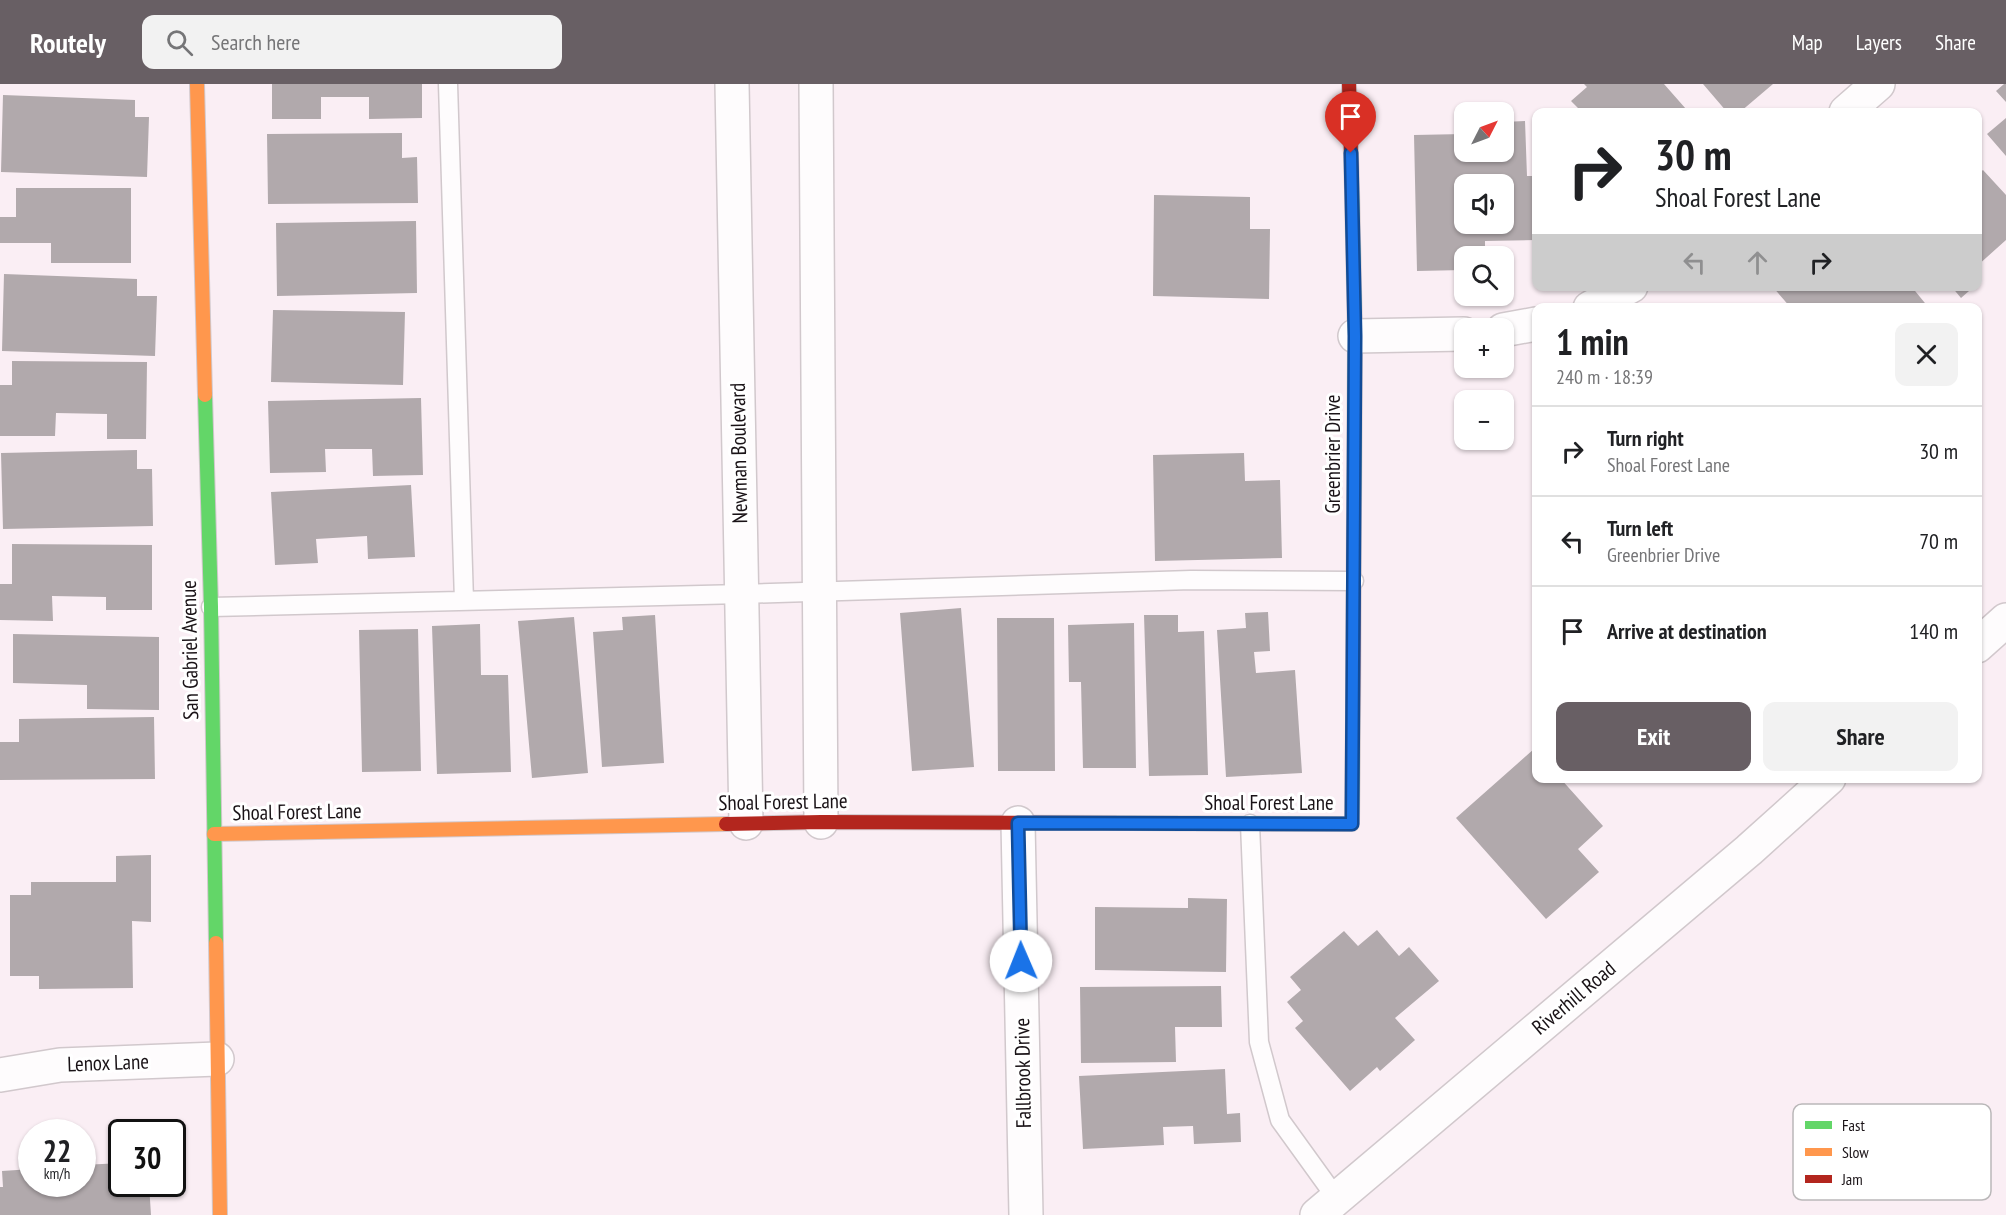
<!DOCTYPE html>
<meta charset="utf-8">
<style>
body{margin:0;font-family:"PT Sans Narrow",sans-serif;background:#f2f2f2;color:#202124;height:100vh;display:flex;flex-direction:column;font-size:22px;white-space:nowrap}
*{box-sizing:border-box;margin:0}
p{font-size:20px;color:#757577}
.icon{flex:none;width:33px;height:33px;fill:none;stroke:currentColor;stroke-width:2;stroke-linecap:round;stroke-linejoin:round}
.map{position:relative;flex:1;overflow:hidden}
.drawer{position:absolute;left:1532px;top:219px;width:450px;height:480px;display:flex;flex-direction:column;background:#fff;border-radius:12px;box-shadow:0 2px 4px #0004}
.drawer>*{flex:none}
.hud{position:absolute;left:1532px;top:24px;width:450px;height:183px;border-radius:12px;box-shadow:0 2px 4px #0004;background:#fff;color:#202124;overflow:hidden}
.needle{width:39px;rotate:48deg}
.controls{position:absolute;left:1454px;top:18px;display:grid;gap:12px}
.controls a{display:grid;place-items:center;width:60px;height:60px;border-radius:12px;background:#fff;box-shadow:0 2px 4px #0004;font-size:30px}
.speed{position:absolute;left:18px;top:1035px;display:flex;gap:12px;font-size:30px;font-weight:700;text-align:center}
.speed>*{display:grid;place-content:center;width:78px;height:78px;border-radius:50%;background:#fff;box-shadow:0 2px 4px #0004;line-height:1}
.speed small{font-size:15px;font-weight:400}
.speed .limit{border:3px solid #111;border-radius:9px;background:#fff;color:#111}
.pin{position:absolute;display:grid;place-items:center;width:51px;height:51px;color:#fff;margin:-62px -26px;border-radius:50% 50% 50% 0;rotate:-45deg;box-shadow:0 0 6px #0007}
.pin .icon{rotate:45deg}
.me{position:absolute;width:66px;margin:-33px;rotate:359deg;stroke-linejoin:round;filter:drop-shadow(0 0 4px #0008)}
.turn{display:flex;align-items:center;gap:21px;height:126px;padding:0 24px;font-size:27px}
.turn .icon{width:78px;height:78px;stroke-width:2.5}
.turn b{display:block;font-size:42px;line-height:51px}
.lanes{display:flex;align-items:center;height:57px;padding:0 24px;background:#0003;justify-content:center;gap:30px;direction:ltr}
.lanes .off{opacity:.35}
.round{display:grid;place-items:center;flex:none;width:63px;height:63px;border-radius:12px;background:#f2f2f2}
.overview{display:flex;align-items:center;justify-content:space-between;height:102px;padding:0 24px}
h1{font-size:36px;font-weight:600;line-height:45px}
.action{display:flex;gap:12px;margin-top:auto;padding:12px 24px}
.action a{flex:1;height:69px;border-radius:12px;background:#685f64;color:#fff;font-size:24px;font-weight:600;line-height:69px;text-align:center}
.action a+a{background:#f2f2f2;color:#202124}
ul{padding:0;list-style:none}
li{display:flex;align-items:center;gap:18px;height:90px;padding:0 24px;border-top:2px solid #e0e0e0}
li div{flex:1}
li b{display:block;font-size:22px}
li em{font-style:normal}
header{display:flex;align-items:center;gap:36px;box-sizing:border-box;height:84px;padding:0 30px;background:#685f64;color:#fff}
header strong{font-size:28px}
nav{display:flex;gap:33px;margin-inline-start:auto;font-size:21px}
.search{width:420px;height:54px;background:#f2f2f2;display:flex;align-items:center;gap:15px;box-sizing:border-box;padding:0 21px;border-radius:12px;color:#757577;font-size:22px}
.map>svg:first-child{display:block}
</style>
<header>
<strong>Routely</strong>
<div class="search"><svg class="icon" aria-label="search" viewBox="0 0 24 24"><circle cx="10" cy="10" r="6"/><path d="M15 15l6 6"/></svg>Search here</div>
<nav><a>Map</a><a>Layers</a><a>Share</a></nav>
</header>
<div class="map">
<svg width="2006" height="1131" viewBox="0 0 2006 1131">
<rect width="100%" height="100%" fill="#faeef4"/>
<path fill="#b1a9ac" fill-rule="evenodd" d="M272 0H422V34L369 35V13H321V35H272Z
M1584 0H1664L1686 25 1683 28H1582L1571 17 1587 3Z
M1703 0H1773L1740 28H1727Z
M2004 0H2006V18L1996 7Z
M3 11 135 16V33H149L147 93 1 88Z
M2006 34V72L1987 50Z
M1525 37 1527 92H1536V156L1485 157V172H1464V186L1417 187 1414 51 1464 50V68H1503V38ZM1464 100H1503V140H1464Z
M402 49V74L417 73 418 119 268 120 267 50Z
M1983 86 2006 111V156L1977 182V91Z
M16 104H131V179H51V159H0V133H16Z
M1154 111 1250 113V145H1270L1269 215 1153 212Z
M416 137 417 209 277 212 276 139Z
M4 190 137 195V212H157L155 272 2 267Z
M1772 202H1911L1929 224H1791Z
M1951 202H1965L1969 207 1961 214Z
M273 226 405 228 403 301 271 298Z
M12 277 147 278 146 355H107V330L56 329 55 352H0V301H12Z
M421 314 423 391 373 392 372 365H325L326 388 270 389 268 317Z
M137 366V385H152L153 442 3 445 1 369Z
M1244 369 1245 397 1280 396 1282 474 1155 477 1153 371Z
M411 401 415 473 368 475 367 452 316 455 318 479 275 481 271 408Z
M12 460 152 461V526H106V513L52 512 53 537 0 536V500H12Z
M961 524 974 683 912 687 900 529Z
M1268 528 1270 567 1254 568 1256 589 1295 586 1302 689 1226 693 1217 546 1246 544 1245 529Z
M655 531 664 679 602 683 593 548 623 546 622 533Z
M1144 531H1178V548L1204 547 1208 691 1149 692Z
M574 533 588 689 532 694 518 537Z
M997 534H1054L1055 687H998Z
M1134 539 1136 684H1083L1081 598H1069L1068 541Z
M480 540 481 591H508L511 688 437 690 432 542Z
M418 545 421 687 362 688 359 546Z
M13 550 159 553V626L87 625V601L13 599Z
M154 633 155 695 0 696V658H19V635Z
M1534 665 1536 668V694H1560L1603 742 1578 765 1599 788 1546 835 1456 734Z
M151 771V838L132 837 133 904 39 905V892H10V811H31V798H116V772Z
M1188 814 1227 815 1226 888 1095 886V823L1188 824Z
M1377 846 1399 872 1409 863 1439 897 1395 934 1415 956 1380 987 1377 983 1350 1007 1295 944 1303 937 1287 918 1301 906 1290 893 1344 847 1358 862Z
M1221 902 1222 943H1175L1176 978 1081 979 1080 903Z
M1225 985 1227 1030 1240 1029 1241 1058 1194 1060 1193 1042 1163 1043 1164 1061 1083 1065 1079 992Z
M122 1079V1100H149L151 1131H0V1103H3L2 1087 32 1085V1100H82V1081Z"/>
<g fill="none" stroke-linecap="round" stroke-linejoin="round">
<g stroke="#d1c8cc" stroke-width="21">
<path id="lane" d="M448 0 464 517
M211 523 742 510 1191 496 1354 497
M1250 740 1259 958 1280 1036 1337 1115"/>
</g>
<g stroke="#d1c8cc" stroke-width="36">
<path id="street" d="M732 0 746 739
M816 0 821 738
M1846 28 1878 0
M1590 224 1631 202
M1503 246 1536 240
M1355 252 1464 250
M1977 562 2006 536
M1018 739 1026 1131
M0 991 60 981 217 975
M1317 1131 1749 766 1829 694"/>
</g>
<g stroke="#d1c8cc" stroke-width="16">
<path id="fast" d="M1352 106 1355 252 1354 427
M205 311 211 523 216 859
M1129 739 1352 740 1353 636"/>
</g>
<g stroke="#d1c8cc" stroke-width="16">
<path id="slow" d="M197 0 205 311
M214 750 726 740
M216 859 220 1131"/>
</g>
<g stroke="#d1c8cc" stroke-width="16">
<path id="jam" d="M1349 0 1352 106
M1353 636 1354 427
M726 740 821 738 1129 739"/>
</g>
<use href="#lane" stroke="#fefcfd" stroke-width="18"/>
<use href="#street" stroke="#fefcfd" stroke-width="33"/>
<use href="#fast" stroke="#63d668" stroke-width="14"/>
<use href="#slow" stroke="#ff974d" stroke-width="14"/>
<use href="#jam" stroke="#b3261e" stroke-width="14"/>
</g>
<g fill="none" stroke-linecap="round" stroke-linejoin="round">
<g stroke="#114b97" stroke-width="15">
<path id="route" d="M1021 877 1018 739 1352 740 1355 252 1351 69"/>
</g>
<use href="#route" stroke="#1a73e8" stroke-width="10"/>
</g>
<g text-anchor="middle" stroke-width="6" stroke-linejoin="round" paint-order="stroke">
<g font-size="21" fill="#191216" stroke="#fff">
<text transform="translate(739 369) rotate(-91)" y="7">Newman Boulevard</text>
<text transform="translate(1333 370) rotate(-90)" y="7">Greenbrier Drive</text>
<text transform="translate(190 566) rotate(-91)" y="7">San Gabriel Avenue</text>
<text transform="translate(783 718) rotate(-1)" y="7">Shoal Forest Lane</text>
<text x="1269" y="726">Shoal Forest Lane</text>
<text transform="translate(297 728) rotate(-1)" y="7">Shoal Forest Lane</text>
<text transform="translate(1574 914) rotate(-40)" y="7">Riverhill Road</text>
<text transform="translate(108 979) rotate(-2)" y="7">Lenox Lane</text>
<text transform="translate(1023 989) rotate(-91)" y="7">Fallbrook Drive</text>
</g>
</g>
<rect x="1793" y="1020" width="198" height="96" rx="9" fill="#fff" stroke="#bab8b9" stroke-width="1.5"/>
<rect x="1805" y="1037" width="27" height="8" fill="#63d668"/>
<rect x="1805" y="1064" width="27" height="8" fill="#ff974d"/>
<rect x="1805" y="1091" width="27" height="8" fill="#b3261e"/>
<g font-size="16" fill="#191216">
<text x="1842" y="1047">Fast</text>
<text x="1842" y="1074">Slow</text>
<text x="1842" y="1101">Jam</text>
</g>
</svg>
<div class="controls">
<a><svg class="needle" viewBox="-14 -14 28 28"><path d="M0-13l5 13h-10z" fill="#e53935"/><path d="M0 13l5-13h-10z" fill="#757577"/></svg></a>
<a><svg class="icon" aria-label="sound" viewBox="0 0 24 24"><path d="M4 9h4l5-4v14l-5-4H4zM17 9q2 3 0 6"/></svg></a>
<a><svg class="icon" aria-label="search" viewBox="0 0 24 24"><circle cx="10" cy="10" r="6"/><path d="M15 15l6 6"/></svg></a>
<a>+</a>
<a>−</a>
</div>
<div class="speed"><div>22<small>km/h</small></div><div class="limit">30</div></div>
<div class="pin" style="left:1351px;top:69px;background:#d93025"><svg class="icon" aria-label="arrive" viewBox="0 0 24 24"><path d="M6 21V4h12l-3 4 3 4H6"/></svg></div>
<svg class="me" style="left:1021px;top:877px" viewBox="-20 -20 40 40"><circle r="19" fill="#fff"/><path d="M0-13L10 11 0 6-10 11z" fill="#1a73e8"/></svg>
<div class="hud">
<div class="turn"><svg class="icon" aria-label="right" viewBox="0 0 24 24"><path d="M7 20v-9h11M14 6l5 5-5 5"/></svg><div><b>30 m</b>Shoal Forest Lane</div></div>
<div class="lanes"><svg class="icon off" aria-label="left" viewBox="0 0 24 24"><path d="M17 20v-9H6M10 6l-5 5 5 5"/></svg><svg class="icon off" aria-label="ahead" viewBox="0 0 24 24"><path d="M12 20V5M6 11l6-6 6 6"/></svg><svg class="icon" aria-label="right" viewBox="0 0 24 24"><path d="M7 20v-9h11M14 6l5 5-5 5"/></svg></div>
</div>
<section class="drawer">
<div class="overview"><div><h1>1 min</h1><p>240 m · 18:39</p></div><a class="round"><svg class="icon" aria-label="close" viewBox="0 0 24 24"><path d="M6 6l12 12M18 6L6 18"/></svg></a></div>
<ul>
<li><svg class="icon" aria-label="right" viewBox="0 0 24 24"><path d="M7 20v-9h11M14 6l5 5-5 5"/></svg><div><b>Turn right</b><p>Shoal Forest Lane</p></div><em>30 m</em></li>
<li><svg class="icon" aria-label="left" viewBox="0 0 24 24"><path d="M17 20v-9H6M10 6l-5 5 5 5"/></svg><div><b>Turn left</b><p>Greenbrier Drive</p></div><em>70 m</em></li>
<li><svg class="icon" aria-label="arrive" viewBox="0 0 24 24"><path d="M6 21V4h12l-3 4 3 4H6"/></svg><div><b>Arrive at destination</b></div><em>140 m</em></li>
</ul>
<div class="action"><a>Exit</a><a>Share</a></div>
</section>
</div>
